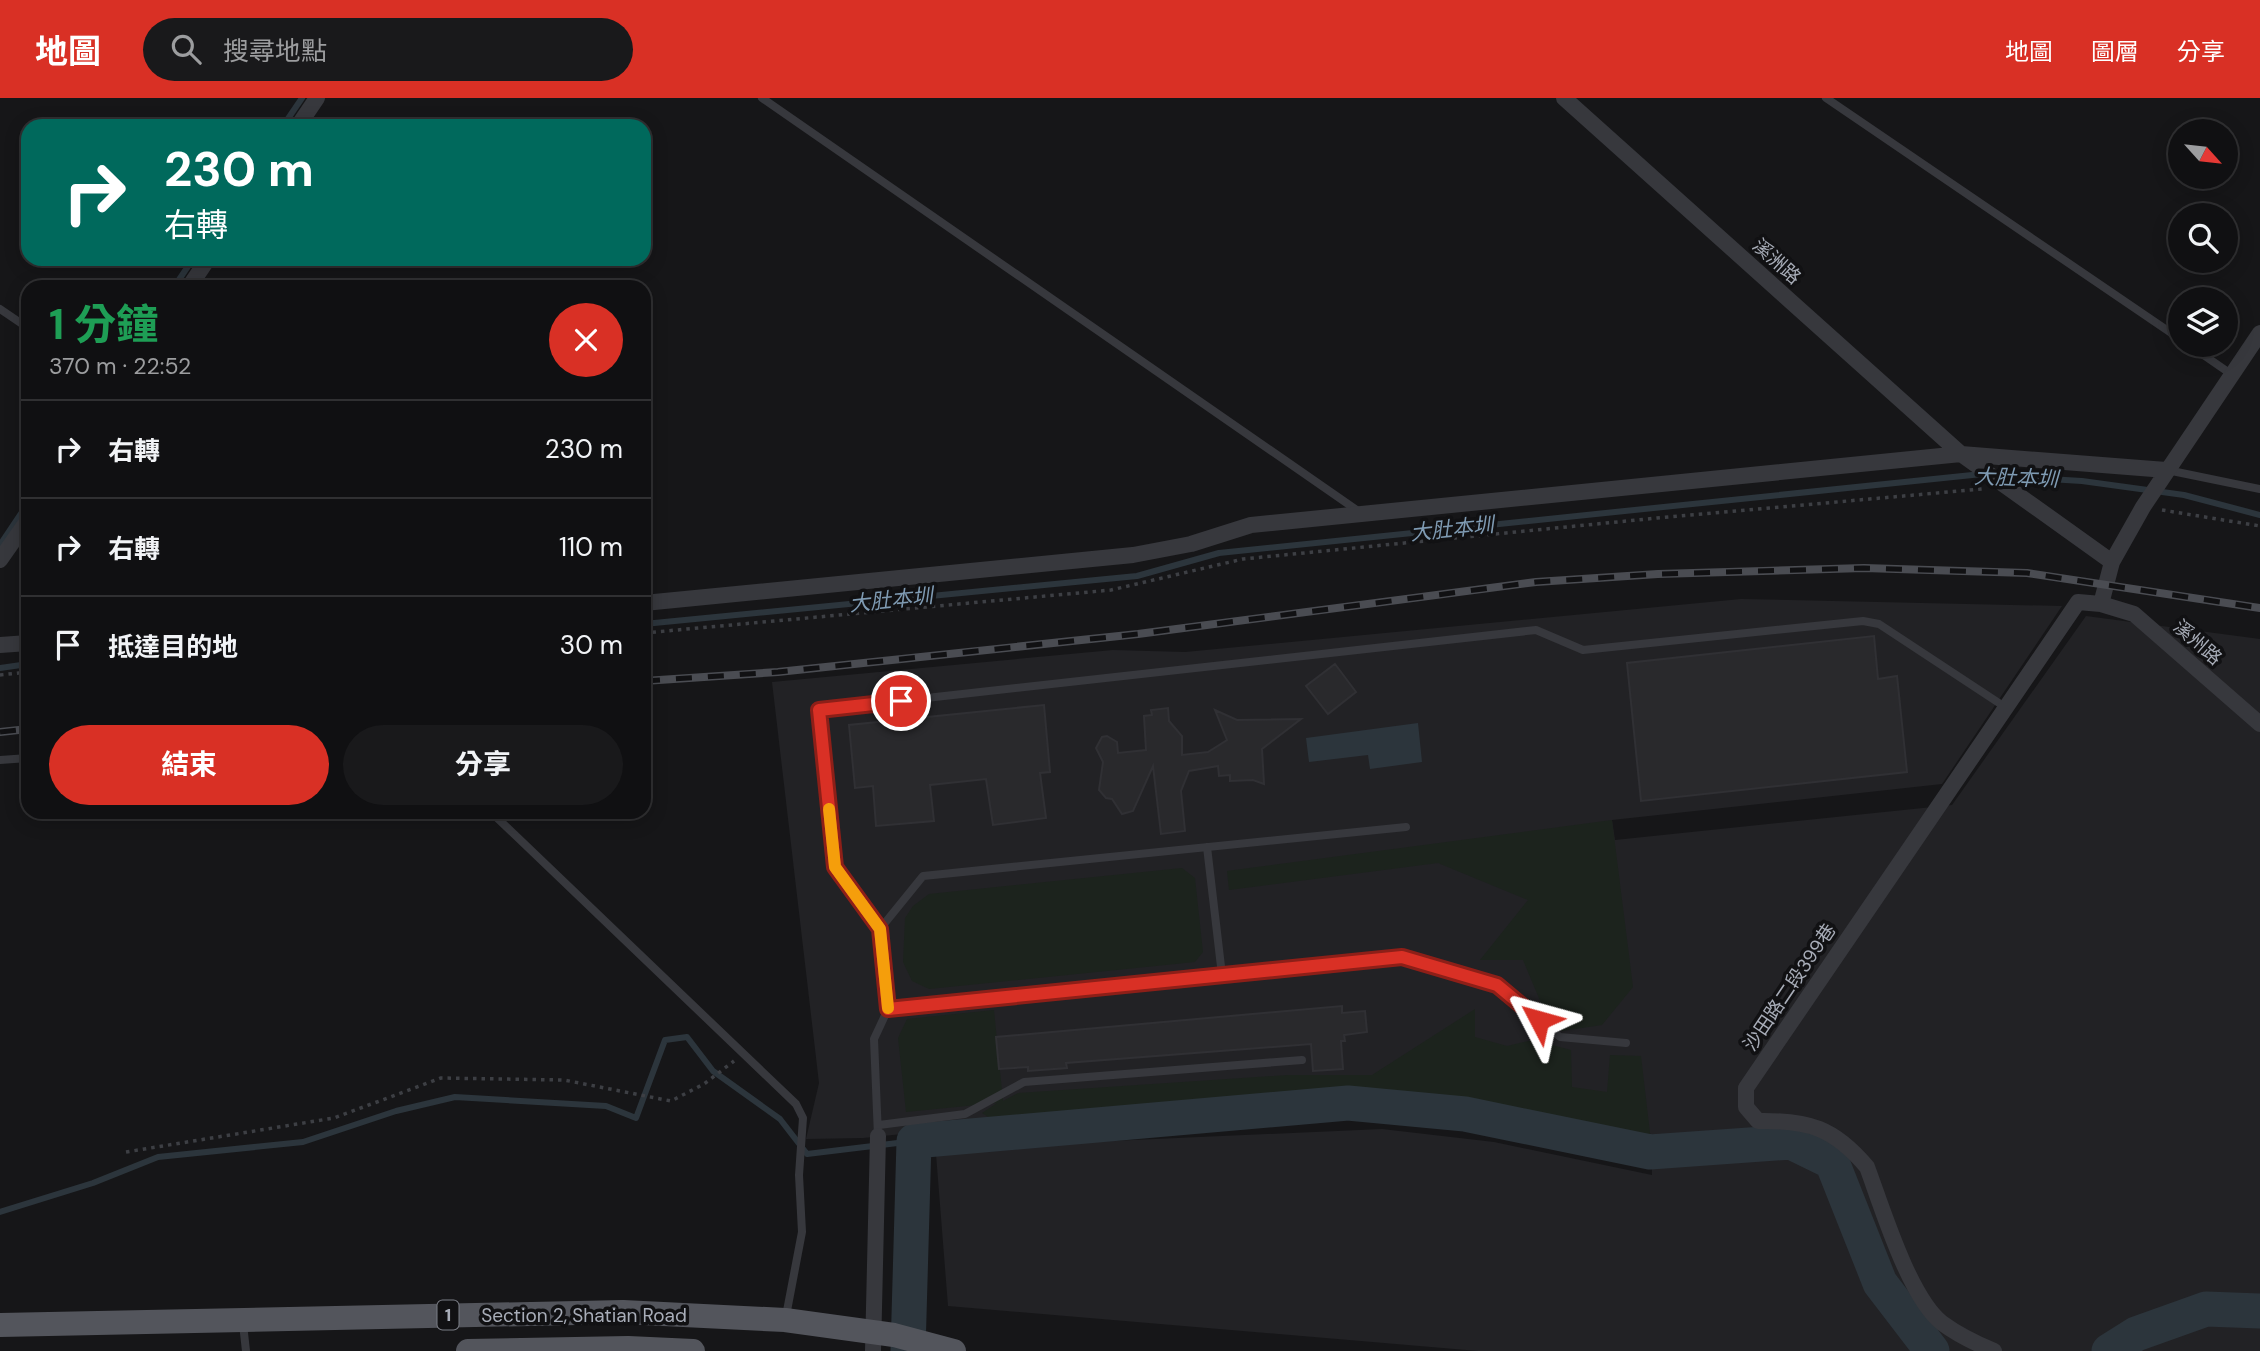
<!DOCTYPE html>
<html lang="zh-TW">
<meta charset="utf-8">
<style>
body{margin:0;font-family:"DM Sans","Noto Sans TC",sans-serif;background:#19191b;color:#f1f3f6;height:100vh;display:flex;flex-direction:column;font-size:26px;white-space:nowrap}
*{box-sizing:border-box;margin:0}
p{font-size:23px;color:#9c9d9f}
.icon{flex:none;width:38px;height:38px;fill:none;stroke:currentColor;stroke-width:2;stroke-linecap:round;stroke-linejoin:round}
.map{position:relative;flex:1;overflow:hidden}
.sheet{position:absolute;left:21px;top:182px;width:630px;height:539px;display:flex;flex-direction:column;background:#101012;border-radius:21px;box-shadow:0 4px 18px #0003,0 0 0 2px #303032}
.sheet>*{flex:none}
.banner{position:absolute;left:21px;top:21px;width:630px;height:147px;border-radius:21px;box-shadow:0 4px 18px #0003,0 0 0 2px #303032;background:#00695c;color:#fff;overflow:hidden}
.needle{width:46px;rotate:117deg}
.fabs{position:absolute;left:2168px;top:21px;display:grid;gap:14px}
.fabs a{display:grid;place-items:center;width:70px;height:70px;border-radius:50%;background:#101012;box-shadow:0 4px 18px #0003,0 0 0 2px #303032;font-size:35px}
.pin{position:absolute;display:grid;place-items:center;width:60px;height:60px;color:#fff;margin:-30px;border:4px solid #fff;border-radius:50%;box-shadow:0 2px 7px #0007}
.me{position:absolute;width:77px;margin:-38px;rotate:309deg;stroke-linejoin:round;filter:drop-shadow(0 0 5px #0008)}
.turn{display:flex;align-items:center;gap:24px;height:147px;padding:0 28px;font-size:32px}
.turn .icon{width:91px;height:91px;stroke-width:2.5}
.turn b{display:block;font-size:49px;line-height:60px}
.round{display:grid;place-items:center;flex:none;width:74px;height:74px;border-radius:37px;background:#19191b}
.head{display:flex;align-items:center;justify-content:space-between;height:119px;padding:0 28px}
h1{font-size:42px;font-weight:700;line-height:52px;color:#1e9e55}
.primary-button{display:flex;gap:14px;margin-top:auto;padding:14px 28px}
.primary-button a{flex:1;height:80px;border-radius:42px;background:#d93025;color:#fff;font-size:28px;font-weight:700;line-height:80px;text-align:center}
.primary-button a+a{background:#19191b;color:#f1f3f6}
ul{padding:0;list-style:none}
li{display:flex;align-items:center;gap:21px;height:98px;padding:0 28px;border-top:2px solid #303032}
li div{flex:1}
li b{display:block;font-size:26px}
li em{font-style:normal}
header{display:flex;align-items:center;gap:42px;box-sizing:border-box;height:98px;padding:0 35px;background:#d93025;color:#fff}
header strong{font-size:33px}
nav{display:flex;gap:38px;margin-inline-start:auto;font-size:24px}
.search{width:490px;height:63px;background:#19191b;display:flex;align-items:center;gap:18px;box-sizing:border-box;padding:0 24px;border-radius:38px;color:#9c9d9f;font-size:26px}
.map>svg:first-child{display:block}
</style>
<header>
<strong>地圖</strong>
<div class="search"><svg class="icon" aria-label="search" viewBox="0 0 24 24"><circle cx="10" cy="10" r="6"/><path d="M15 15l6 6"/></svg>搜尋地點</div>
<nav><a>地圖</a><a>圖層</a><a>分享</a></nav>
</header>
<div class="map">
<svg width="2260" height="1253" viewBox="0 0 2260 1253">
<rect width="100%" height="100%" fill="#161618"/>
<path fill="#222225" d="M1741 501 2062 508 1942 686 1612 722 1615 742 1952 707 2086 518 2260 541V1253H1478L948 1208 936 1056 975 1049 1382 1031 1494 1044 1652 1077 1651 1036 1356 990 863 1040 806 1041 819 985 772 584 1113 552 1185 554Z"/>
<path fill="#1c231d" d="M1612 722 1633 889 1602 927 1562 933 1541 905 1523 862H1480L1528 802 1438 765 1229 792 1227 773Z
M1182 770 1195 780 1203 854 1195 864 929 891 912 883 903 864 905 820 913 808 929 796Z
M1475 911V939L1507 948 1533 942 1571 952 1572 989 1607 994 1610 957 1641 958 1652 1052 1498 1017 1390 1004 1017 1038 982 1015 997 1005 906 1014 898 940 907 921 994 912 1003 1003 1018 995 1288 977H1372Z"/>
<path fill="#2c353c" d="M1418 625 1422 664 1370 671 1368 657 1309 664 1306 640Z"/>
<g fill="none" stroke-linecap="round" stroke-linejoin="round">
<path stroke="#2c353c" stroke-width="6" d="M283 28 302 0
M174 189 193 161
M2000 378 2082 383 2184 397 2260 417
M0 447 28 405
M644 526 1137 478 1219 455 1982 376
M0 570 28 566
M0 1114 93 1085 158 1059 303 1044 396 1013 455 999 606 1008 636 1020 665 942 687 939 713 973 780 1021 807 1056 914 1043"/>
<path stroke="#2c353c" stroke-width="35" d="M908 1253 914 1043 1348 1005 1465 1016 1650 1054 1791 1044 1832 1064 1880 1185 1932 1253
M2109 1253 2136 1236 2206 1211 2260 1213"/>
</g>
<path fill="#29292c" stroke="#303034" stroke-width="2" d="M1874 538 1878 581 1897 578 1907 674 1641 703 1627 565Z
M1335 566 1356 594 1328 616 1306 588Z
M1044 607 1050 674 1040 675 1046 720 993 727 986 681 930 687 934 723 876 728 873 688 855 690 849 627Z
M1168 610 1169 623 1182 638V657L1208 654 1227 642 1215 612 1237 622 1301 621 1262 651 1264 686 1253 682 1230 683V677L1219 678 1218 668 1189 673 1181 693 1185 733 1161 736 1153 668 1133 713 1122 716 1112 701 1106 700 1099 692 1103 664 1096 650 1102 639 1107 638 1117 644 1118 655 1146 652 1144 618 1152 617 1151 612Z
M1342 908V915L1365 913 1367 934 1344 937 1345 943H1341L1343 971 1313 973 1311 946 1066 965 1067 970 1028 973V969L999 971 996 939Z"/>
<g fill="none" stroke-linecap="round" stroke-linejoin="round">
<path stroke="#3d3f44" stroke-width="3.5" stroke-dasharray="3.5 5" stroke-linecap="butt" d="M2162 412 2260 428
M644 535 1111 492 1243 461 1657 420 1982 391
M0 577 28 574
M126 1054 334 1020 441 980 564 982 671 1003 704 986 734 963"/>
<path stroke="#37383d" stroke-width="8" d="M762 0 1361 415
M1826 0 2180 241
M0 211 28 230
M2189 247 2231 276
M2167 372 2260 391
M0 662 28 660
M491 714 796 1006 803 1020 799 1077 802 1134 786 1218
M1207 749 1222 877
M880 831 836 769 819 612 1536 532 1583 552 1863 523 1879 526 2005 609
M888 911 1402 859 1497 887 1560 939 1626 945
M879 1027 965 1016 1024 984 1302 962
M878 1038 874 941 888 911 880 831 923 778 1406 729
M243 1226 246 1253"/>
<path stroke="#37383d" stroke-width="16" d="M1564 0 1961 356 2112 464
M298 28 317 0
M189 189 208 161
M0 462 28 422
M644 505 1133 457 1191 446 1251 427 1961 356 2166 372
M2101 506 2112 464 2143 409 2260 235
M0 547 28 545
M873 1253 878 1038
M1994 1253C1977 1246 1957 1236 1942 1225 1909 1199 1882 1109 1867 1069 1834 1030 1809 1022 1758 1023L1746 1009V990L2078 504 2101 506 2134 516 2260 626"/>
<path stroke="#53555c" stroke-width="24" d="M0 1227 623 1214 785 1222 894 1237 954 1253
M468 1253 628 1250 693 1253"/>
<g stroke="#4a4c52" stroke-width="8">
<path id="rail" d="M644 583 778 574 1138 536 1536 484 1658 476 1864 470 2027 475 2260 510
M0 634 28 631"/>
</g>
<use href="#rail" stroke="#111113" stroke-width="5" stroke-dasharray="16" stroke-linecap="butt"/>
</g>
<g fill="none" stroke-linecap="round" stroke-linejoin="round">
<g stroke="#8d1f18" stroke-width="18">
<path id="route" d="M901 603 819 612 835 769 880 831 888 911 1402 859 1497 887 1539 922"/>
</g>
<use href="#route" stroke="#d93025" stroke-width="12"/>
<path stroke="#f59e0b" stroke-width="12" d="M829 711 835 769 880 831 888 910"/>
</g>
<g text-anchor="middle" stroke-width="7" stroke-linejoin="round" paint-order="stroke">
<rect fill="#111113" stroke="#7b7e86" stroke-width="2" x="437.5" y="1202.5" width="21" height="29" rx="5"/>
<g font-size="18" font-weight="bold" fill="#a8adb8">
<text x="448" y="1223">1</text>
</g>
<g font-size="19" fill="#a8adb8" stroke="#111113">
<text transform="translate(1777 163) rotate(42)" y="7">溪洲路</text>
<text transform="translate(2198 544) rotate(41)" y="7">溪州路</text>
<text transform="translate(1789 889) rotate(-56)" y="7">沙田路二段399巷</text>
<text x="584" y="1224">Section 2, Shatian Road</text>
</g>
<g font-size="21" font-style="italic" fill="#7f9bb3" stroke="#111113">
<text transform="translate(2016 380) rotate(2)" y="7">大肚本圳</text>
<text transform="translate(1452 431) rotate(-6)" y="7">大肚本圳</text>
<text transform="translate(891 502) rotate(-6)" y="7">大肚本圳</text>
</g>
</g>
</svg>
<div class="fabs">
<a><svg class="needle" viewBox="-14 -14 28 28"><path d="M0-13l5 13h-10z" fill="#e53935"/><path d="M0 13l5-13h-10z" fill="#9c9d9f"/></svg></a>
<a><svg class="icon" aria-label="search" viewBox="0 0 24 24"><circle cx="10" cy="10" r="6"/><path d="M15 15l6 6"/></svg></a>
<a><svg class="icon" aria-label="layers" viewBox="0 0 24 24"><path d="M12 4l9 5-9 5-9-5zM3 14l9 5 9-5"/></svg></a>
</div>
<div class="pin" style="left:901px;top:603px;background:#d93025"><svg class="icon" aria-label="arrive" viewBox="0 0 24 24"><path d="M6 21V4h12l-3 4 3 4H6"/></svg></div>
<svg class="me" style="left:1539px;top:922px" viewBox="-20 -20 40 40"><path d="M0-17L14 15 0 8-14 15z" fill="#d93025" stroke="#fff" stroke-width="4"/></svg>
<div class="banner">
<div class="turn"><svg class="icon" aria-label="right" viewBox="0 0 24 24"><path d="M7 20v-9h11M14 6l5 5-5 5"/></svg><div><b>230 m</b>右轉</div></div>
</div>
<section class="sheet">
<div class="head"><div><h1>1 分鐘</h1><p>370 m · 22:52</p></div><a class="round" style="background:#d93025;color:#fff"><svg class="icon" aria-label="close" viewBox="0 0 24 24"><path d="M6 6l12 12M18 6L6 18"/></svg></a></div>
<ul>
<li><svg class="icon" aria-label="right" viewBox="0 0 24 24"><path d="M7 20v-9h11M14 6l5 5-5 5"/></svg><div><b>右轉</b></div><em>230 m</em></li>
<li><svg class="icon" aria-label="right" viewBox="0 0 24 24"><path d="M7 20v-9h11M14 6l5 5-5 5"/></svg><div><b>右轉</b></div><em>110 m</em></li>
<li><svg class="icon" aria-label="arrive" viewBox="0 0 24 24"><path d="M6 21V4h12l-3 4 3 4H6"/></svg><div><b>抵達目的地</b></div><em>30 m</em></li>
</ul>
<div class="primary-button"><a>結束</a><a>分享</a></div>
</section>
</div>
